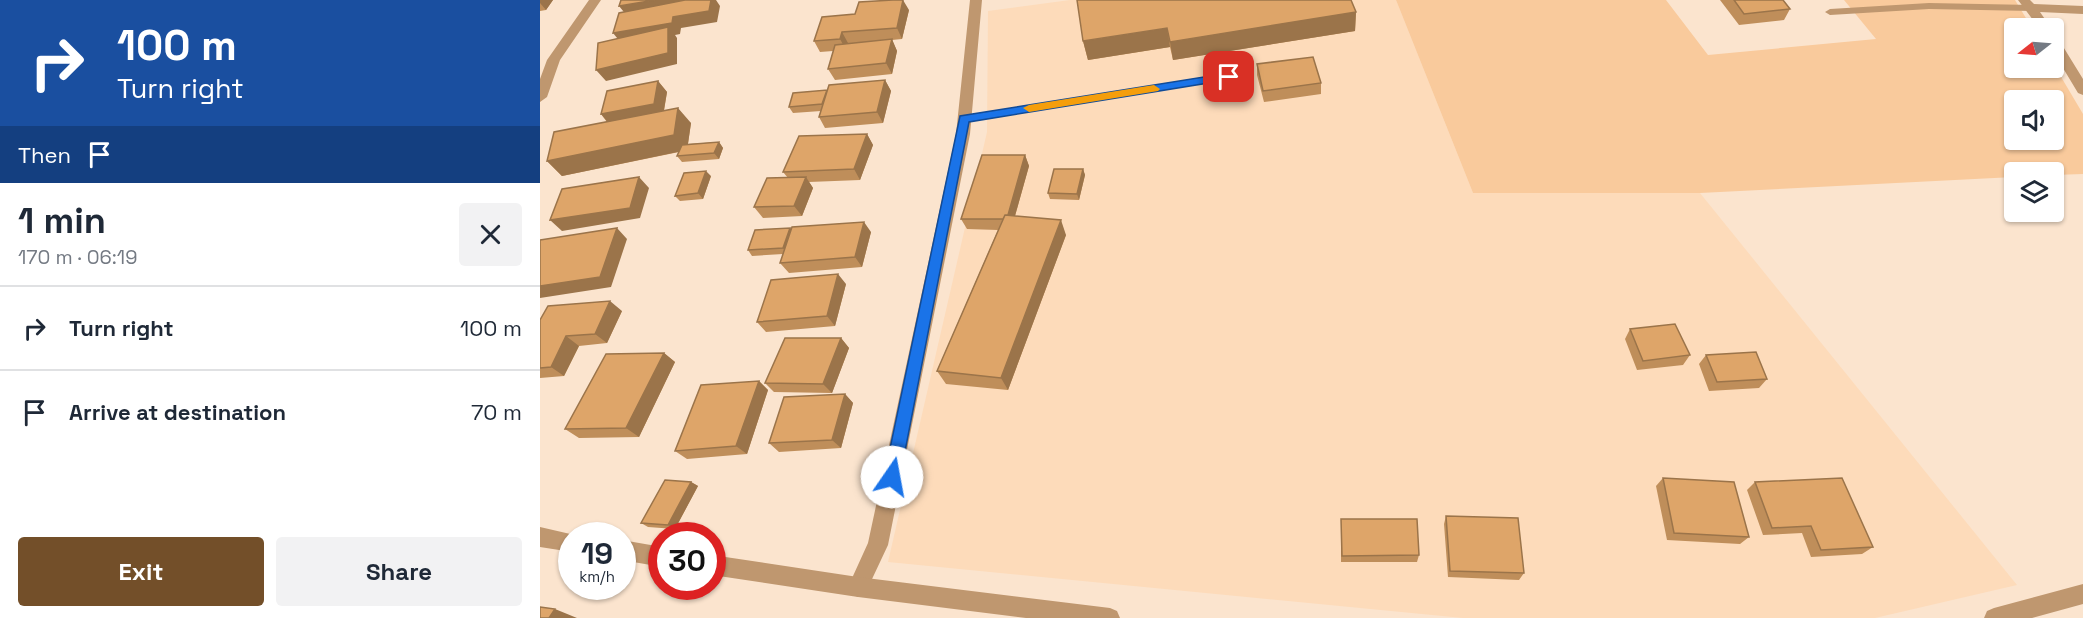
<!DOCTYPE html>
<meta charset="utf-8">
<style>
body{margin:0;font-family:"Space Grotesk",sans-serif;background:#f2f2f3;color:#1f2937;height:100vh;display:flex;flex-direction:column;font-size:22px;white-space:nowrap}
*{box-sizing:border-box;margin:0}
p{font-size:20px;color:#747a83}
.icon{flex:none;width:33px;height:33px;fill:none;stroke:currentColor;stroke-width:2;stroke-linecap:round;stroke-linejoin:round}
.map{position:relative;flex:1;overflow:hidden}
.sheet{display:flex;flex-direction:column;background:#fff;width:540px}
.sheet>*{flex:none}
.top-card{background:#1a4fa0;color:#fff;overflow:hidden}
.needle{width:39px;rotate:253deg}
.fabs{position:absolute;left:1464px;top:18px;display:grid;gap:12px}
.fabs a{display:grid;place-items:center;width:60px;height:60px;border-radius:6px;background:#fff;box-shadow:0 2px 4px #0004;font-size:30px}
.speed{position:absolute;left:18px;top:522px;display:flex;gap:12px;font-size:30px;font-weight:700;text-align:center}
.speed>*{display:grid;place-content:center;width:78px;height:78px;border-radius:50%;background:#fff;box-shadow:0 2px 4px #0004;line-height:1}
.speed small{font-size:15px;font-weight:400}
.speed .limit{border:9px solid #d22;background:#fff;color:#111}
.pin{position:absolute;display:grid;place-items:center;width:51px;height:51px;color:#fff;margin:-26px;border-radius:12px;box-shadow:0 3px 9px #0006}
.me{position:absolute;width:66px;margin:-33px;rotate:12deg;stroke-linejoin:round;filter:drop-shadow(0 0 4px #0008)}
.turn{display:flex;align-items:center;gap:21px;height:126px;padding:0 18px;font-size:27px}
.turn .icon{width:78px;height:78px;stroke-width:2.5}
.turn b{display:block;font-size:42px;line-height:51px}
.then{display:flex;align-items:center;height:57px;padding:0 18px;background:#0003;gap:12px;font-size:22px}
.round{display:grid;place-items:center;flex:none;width:63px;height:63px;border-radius:6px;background:#f2f2f3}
.summary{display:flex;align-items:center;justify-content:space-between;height:102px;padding:0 18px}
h1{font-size:36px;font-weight:700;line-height:45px}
.primary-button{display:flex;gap:12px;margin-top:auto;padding:12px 18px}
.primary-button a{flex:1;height:69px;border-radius:6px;background:#734f29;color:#fff;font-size:24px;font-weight:700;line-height:69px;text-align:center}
.primary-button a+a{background:#f2f2f3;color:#1f2937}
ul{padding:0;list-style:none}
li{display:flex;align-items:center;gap:18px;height:84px;padding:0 18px;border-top:2px solid #e0e1e3}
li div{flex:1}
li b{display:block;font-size:22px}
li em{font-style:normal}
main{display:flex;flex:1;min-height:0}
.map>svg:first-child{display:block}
</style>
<main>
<section class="sheet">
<div class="top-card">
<div class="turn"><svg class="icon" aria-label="right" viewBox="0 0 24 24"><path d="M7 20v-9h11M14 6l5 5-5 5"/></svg><div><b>100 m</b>Turn right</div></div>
<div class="then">Then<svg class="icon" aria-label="arrive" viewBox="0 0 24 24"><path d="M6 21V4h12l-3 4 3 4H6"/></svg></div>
</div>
<div class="summary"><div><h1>1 min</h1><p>170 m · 06:19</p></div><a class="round"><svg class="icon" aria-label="close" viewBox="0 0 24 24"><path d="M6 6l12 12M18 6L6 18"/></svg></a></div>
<ul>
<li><svg class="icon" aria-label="right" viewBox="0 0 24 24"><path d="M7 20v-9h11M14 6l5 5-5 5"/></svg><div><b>Turn right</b></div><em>100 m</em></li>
<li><svg class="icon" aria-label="arrive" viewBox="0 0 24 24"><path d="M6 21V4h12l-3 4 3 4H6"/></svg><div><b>Arrive at destination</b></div><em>70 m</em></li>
</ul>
<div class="primary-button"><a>Exit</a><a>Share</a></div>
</section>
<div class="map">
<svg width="1543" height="618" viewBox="0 0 1543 618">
<rect width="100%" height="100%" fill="#fbe4ce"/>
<path fill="#fddbba" d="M530 0H856L933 193H1160L1477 585 1335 618H923L348 562 447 132 448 11Z"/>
<path fill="#f9ca9c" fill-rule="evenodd" d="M856 0H1126L1168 55 1336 39 1304 0H1475L1492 28H1474V68H1514V65L1543 114V174L1514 175V172H1474V177L1160 193H933ZM1474 100H1514V140H1474Z"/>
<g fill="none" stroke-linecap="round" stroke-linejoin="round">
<path fill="#bf976f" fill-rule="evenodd" d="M1389 3 1492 5 1496 8 1492 11 1389 9 1290 15 1285 12 1290 9Z
M689 74 692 75V79L424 122 419 119 424 116Z"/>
<path fill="#bf976f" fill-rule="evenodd" d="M49 0H61L20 60 7 97 0 102V79L7 60Z
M430 0H442L430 134 348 545 325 594 318 597 311 594 308 587 328 543 416 134Z
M1478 0H1490L1494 4 1543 6V14L1500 12 1511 28H1499Z
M1514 39 1519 40 1543 79V95L1538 93 1514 53Z"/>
<path fill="#bf976f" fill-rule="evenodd" d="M0 527 39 536H32V552L0 547Z
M82 540 122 547V567L82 560Z
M172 555 318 577 570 608 577 611 580 618H486L318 597 172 575Z
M1543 584V604L1492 618H1444L1447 611 1454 608Z"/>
</g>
<path fill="#bf8e5a" d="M0 0H13L6 10 0 11Z
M1180 0H1243L1250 9 1244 20 1199 25Z
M369 10 362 39 352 40 357 51 352 74 295 80 288 69 293 51 280 52 274 41Z
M816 12 815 31 633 60 630 47 548 60 543 41Z
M717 64 781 83V94L724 102 717 75Z
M345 80 351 91 343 123 285 128 279 117 281 111 253 113 249 107 287 90Z
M118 81 127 92 124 111 151 123 148 144 179 142 183 148 179 159 142 162 137 156 139 152 22 176 7 161 67 122 61 114Z
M327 134 333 145 320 180 269 182 273 188 262 216 223 218 214 207 248 178 243 172Z
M485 155 489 166 475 216 526 235 468 390 406 384 397 371 458 230 427 229 421 219Z
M543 169 545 175 539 200 510 199 508 193Z
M171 176 163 199 140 201 135 196Z
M251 229 331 232 322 267 249 273 240 263 243 254 212 256 208 250Z
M306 284 295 326 226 332 217 322Z
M82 311 67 343 39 346 24 376 0 378V320Z
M1090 329 1150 355 1143 365 1097 370 1085 339Z
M301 338 309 348 292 393 234 392 225 383Z
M124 353 135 362 99 437 39 438 25 429Z
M1166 355 1227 379 1219 388 1169 391 1159 364Z
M219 381 228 390 207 454 147 459 135 451Z
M305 394 313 403 301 448 239 452 229 443Z
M1123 478 1209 537 1200 544 1127 540 1116 486Z
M151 482 158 486 135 529 108 527 101 523Z
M1215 482 1333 547 1322 554 1271 557 1262 533 1223 535 1207 490Z
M906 516 984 573 979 580 908 577 904 524Z
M801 519 879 555 877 562H801Z"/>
<path fill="#9b744a" d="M0 0H13L6 10 0 3Z
M115 0H153L88 17 79 6Z
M171 0H176L180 6 177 22 141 28 140 34 135 35 137 38V64L66 81 56 70 82 44 73 33 133 17Z
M363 0 369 10 362 39 357 28Z
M816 12 815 31 633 60 630 42Z
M627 28 630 47 548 60 543 41Z
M302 32 308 43 306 50 300 39Z
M352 39 357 51 352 74 346 63Z
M345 80 351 91 343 123 337 112Z
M118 81 127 92 123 115 70 125 61 114Z
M138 108 151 123 147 150 22 176 7 161Z
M327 134 333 145 320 180 314 169Z
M179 142 183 148 179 159 174 153Z
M485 155 489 166 471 230 467 219Z
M543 169 545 175 539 200 537 194Z
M166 171 171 176 163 199 158 193Z
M99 177 109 188 100 218 22 231 10 220Z
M266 177 273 188 262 216 254 206Z
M521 220 526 235 468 390 461 378Z
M324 222 331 232 322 267 315 257Z
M77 228 87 239 71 287 0 298V286Z
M250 228 254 233 247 254 243 248Z
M298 274 306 284 295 326 287 316Z
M70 301 82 311 67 343 55 334Z
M26 336 39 346 24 376 11 367Z
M301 338 309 348 292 393 283 384Z
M124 353 135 362 99 437 86 428Z
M219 381 228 390 207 454 196 446Z
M305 394 313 403 301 448 292 440Z
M151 482 158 486 135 529 128 525Z
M15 609 37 618H9Z"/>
<path fill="#dea569" stroke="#9b744a" stroke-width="1.5" d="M81 0H115L79 6Z
M145 0H171L169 11 133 17 132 23 73 33 79 13Z
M353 0H363L357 28 302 32 300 39 274 41 282 17 315 14 319 2Z
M537 0H811L816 12 630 42 627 28 543 41Z
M1194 0H1243L1250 9 1204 14Z
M128 27V53L56 70 58 43Z
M352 39 346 63 288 69 295 45Z
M773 57 781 83 723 91 717 64Z
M345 80 337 112 279 117 289 85Z
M118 81 114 104 61 114 67 91Z
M287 90 282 104 249 107 253 93Z
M138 108 134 135 7 161 14 132Z
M327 134 314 169 243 172 259 136Z
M179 142 174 153 137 156 142 145Z
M442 155H485L468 215H465L463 219H421Z
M514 169H543L537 194 508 193Z
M166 171 158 193 135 196 144 173Z
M99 177 90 208 10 220 22 189Z
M266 177 254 206 214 207 227 178Z
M465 215 521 220 461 378 397 371Z
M324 222 315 257 240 263 252 227Z
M77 228 60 277 0 286V240Z
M250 228 243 248 208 250 215 230Z
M298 274 287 316 217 322 231 280Z
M70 301 55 334 26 336 11 367 0 368V320L8 306Z
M1135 324 1150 355 1103 361 1090 329Z
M245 338H301L283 384 225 383Z
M1216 352 1227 379 1177 382 1166 355Z
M124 353 86 428 25 429 66 354Z
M219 381 196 446 135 451 161 385Z
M305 394 292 440 229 443 244 397Z
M1123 478 1194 482 1209 537 1134 533Z
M1302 478 1333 547 1281 550 1271 526 1232 528 1215 482Z
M125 480 151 482 128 525 101 523Z
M906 516 978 518 984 573 910 571Z
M801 519H877L879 555 802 556Z
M0 607 15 609 9 618H0Z"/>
<path fill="#1a73e8" stroke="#114b97" stroke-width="1.5" d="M689 73 694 77 693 79 429 122 360 477 358 482 352 484 347 482 344 477 420 116Z"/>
<path fill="#f59e0b" d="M614 85 620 89 618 91 489 112 483 108 489 105Z"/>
</svg>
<div class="fabs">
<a><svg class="needle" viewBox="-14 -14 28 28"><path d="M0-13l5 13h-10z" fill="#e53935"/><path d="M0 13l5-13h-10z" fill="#747a83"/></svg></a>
<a><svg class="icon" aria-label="sound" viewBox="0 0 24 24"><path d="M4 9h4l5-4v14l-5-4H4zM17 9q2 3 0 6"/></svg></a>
<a><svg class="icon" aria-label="layers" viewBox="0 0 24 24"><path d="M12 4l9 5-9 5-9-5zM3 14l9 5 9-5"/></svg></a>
</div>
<div class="speed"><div>19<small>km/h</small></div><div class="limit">30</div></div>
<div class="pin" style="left:689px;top:77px;background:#d93025"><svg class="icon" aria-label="arrive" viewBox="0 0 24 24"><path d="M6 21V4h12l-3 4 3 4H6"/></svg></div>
<svg class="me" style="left:352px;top:477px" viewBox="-20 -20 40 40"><circle r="19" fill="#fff"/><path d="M0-13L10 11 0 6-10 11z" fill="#1a73e8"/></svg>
</div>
</main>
